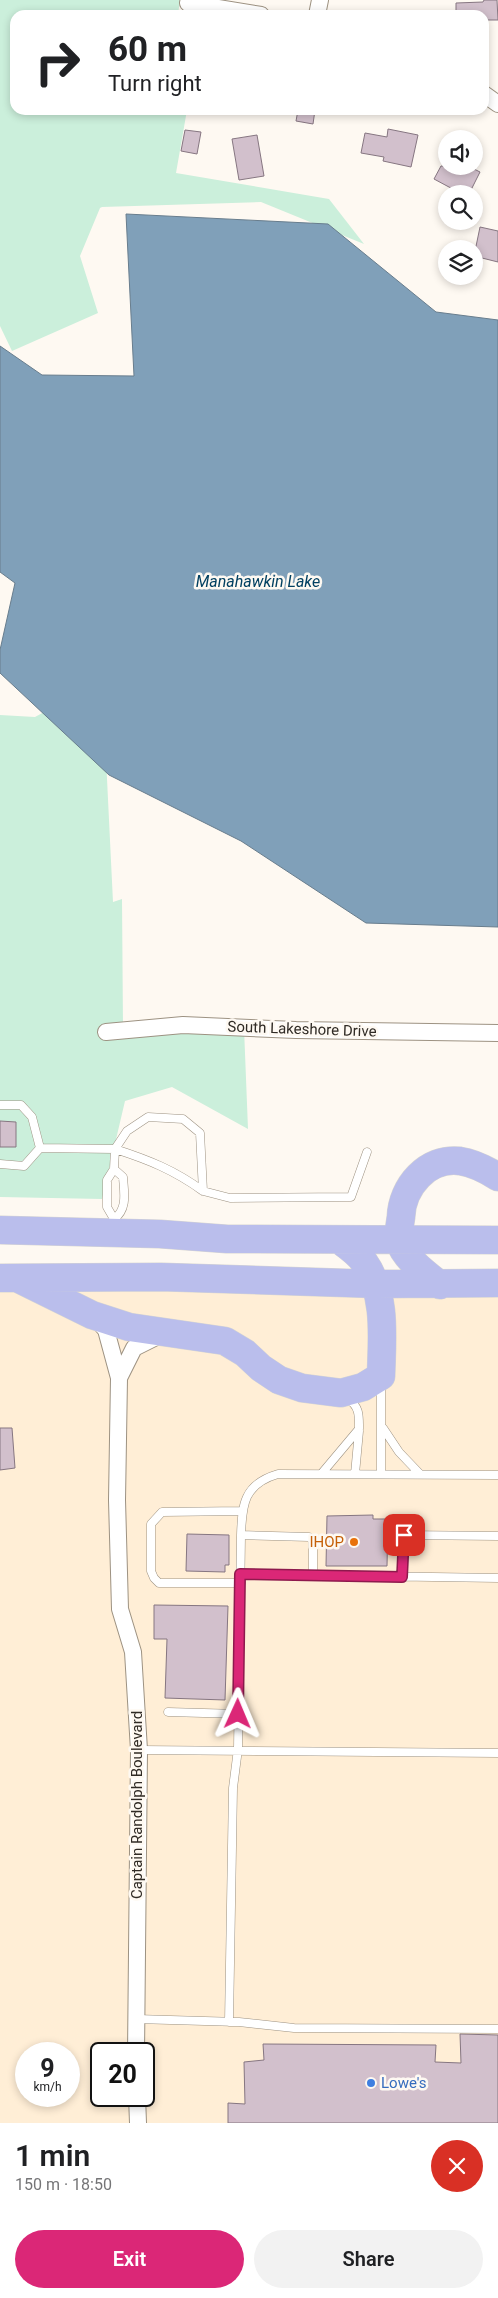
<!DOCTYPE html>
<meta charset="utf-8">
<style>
body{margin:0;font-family:Roboto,sans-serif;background:#f2f2f2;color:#202124;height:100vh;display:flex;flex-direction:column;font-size:19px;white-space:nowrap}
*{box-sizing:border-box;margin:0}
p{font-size:16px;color:#757577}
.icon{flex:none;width:28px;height:28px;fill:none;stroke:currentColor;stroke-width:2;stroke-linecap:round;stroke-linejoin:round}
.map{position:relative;height:2123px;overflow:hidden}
.panel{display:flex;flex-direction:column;background:#fff;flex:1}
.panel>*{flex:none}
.guide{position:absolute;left:10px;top:10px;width:479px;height:105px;border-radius:15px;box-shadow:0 2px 8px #0003;background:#fff;color:#202124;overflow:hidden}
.controls{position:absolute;left:438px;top:130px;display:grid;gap:10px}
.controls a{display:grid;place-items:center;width:45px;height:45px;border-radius:50%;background:#fff;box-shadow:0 2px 8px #0003;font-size:25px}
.speed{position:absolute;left:15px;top:2042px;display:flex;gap:10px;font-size:25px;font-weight:700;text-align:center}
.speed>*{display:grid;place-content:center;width:65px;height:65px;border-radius:50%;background:#fff;box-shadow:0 2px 8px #0003;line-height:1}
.speed small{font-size:12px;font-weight:400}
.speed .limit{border:2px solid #111;border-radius:8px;background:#fff;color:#111}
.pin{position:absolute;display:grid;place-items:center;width:42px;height:42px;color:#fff;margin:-21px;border-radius:10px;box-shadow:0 2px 8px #0006}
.me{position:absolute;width:55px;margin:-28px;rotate:1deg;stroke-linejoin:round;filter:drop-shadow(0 0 4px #0008)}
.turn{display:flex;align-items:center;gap:18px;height:105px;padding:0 15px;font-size:22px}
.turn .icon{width:65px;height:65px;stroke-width:2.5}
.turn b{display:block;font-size:35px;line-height:42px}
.round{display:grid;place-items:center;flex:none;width:52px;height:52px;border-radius:26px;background:#f2f2f2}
.head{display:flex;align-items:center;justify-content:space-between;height:85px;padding:0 15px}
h1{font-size:30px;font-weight:600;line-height:38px}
.primary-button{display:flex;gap:10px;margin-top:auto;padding:10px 15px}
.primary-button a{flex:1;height:58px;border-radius:30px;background:#db2777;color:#fff;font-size:20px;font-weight:600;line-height:58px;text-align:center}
.primary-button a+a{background:#f2f2f2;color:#202124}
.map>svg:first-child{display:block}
</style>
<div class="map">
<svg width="498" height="2123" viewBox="0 0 498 2123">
<rect width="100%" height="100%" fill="#fef9f2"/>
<path fill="#ffeed6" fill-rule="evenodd" d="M0 1275 498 1282V2123H0ZM26 2054H69V2096H26ZM101 2054H144V2096H101Z"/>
<path fill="#cbefdb" d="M0 0H180L178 15H15V110H187L176 173 329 199 364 244 261 202 102 207 100 208 80 256 98 313 12 351 0 326Z
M46 711 106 758 113 902 122 899 123 1027 244 1028 248 1129 172 1087 125 1101 102 1199 0 1197V715L35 717Z"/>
<path fill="#80a0b9" stroke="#687d8d" d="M126 214 328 224 436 312 498 320V927L366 923 241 841 109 775 0 673V650L15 583 0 572V346L42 375 134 376Z"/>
<path fill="#d2c0cc" stroke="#867681" d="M484 0H497L498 20H484V15H456V3L483 2Z
M298 110H315L313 124 296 121Z
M388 129 418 135 411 167 383 161 384 157 361 153 365 133 387 137Z
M185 130 201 132 197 154 181 151Z
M257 135 264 176 239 180 232 139Z
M441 166H468L480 172 469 194H462L434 179Z
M480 227 498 231V262L474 256Z
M0 1121 16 1122V1147H0Z
M0 1428H12L15 1468 0 1470Z
M373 1515V1519H388L387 1566H326L327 1516Z
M187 1534 229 1535V1565H225V1572L186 1571Z
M154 1605 228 1606 225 1700 165 1698 167 1639H154Z
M460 2034 498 2035V2123H228V2103L245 2104 244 2062 264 2060 263 2044 436 2045 435 2062 461 2063Z"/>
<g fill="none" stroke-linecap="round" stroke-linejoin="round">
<g stroke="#9d9282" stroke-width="9">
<path id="lane" d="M0 1105H21L32 1117 40 1148
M148 1117 183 1119 200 1133 203 1191C174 1170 149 1160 115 1149L127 1131Z
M0 1164 24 1166 40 1148 115 1149 114 1169 107 1180V1207L114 1219V1228
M203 1191 230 1198 351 1197 367 1152
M114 1219C128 1209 124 1192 123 1177L114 1169
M381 1381V1474
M383 1428 399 1452 420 1474
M322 1473 359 1429C359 1416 360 1407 348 1399
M355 1474 359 1431
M241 1535 309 1537 313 1540V1575
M240 1574 498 1578
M402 1577 403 1535 498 1536
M241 1583H159L154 1578 151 1571V1524L162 1512 242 1511
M168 1712 239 1714
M139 1750 498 1753
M136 2019 239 2022 294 2028 498 2029
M229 2022 233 1788 238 1749 241 1535C242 1504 244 1484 278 1474L498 1475"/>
</g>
<g stroke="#9d9282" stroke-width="18">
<path id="street" d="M188 3 261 15
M317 15 320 0
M484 94 498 104
M106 1032 183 1025 296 1030 498 1033
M94 1316 106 1330 119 1378 117 1500 120 1609 133 1652 139 1750 136 2054
M119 1378 134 1348 162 1334
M137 2096 138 2123"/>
</g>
<g stroke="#d6d5d3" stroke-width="29">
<path id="highway" d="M0 1230 160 1234 227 1239 498 1240
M0 1278 161 1277 377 1284 498 1283
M19 1279 92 1315 129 1327 225 1341 245 1353 261 1368 279 1380 302 1388 341 1393 363 1387 381 1376C382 1338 387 1295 364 1262 359 1254 349 1247 341 1241
M440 1285C426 1274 404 1258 399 1240 398 1234 400 1224 401 1217 402 1187 427 1157 460 1161 473 1163 487 1170 498 1177"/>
</g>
<use href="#lane" stroke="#fff" stroke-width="8"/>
<use href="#street" stroke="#fff" stroke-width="16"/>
<use href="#highway" stroke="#babeec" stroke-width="28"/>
</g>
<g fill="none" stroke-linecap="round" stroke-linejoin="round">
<g stroke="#8e194d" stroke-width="12">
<path id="route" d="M238 1714 240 1574 402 1577 404 1535"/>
</g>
<use href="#route" stroke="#db2777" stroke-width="9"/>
</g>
<circle fill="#e8710a" stroke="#fef9f2" stroke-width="2" cx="354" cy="1542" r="5"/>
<circle fill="#3f7fe0" stroke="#fef9f2" stroke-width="2" cx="371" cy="2083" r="5"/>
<g text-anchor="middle" stroke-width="5" stroke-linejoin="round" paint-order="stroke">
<g font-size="15" fill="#302b25" stroke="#fef9f2">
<text transform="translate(302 1029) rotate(2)" y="5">South Lakeshore Drive</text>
<text transform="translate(137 1805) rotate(-90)" y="5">Captain Randolph Boulevard</text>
</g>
<g font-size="15" fill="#c56008" stroke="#fef9f2" text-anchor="end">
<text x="344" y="1547">IHOP</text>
</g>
<g font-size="15" fill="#366cbe" stroke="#fef9f2" text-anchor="start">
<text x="381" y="2088">Lowe's</text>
</g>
<g font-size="16" font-style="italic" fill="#024061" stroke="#fef9f2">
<text x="258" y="587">Manahawkin Lake</text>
</g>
</g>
</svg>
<div class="controls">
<a><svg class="icon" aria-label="sound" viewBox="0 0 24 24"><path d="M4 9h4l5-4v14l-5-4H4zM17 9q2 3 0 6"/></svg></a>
<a><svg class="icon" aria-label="search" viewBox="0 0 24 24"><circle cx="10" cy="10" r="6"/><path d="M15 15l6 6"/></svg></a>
<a><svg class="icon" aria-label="layers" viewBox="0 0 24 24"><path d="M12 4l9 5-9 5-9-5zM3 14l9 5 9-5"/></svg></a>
</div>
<div class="speed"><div>9<small>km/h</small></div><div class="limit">20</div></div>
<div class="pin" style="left:404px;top:1535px;background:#d93025"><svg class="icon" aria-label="arrive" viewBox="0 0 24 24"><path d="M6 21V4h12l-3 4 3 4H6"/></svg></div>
<svg class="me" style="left:238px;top:1714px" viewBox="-20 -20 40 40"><path d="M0-17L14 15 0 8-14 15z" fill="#db2777" stroke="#fff" stroke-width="4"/></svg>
<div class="guide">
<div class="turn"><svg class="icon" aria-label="right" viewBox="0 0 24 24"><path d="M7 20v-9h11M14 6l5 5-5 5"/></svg><div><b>60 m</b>Turn right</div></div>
</div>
</div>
<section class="panel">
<div class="head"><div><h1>1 min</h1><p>150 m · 18:50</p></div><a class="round" style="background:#d93025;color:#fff"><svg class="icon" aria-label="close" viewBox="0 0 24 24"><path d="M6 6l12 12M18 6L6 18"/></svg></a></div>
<div class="primary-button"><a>Exit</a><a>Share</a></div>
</section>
